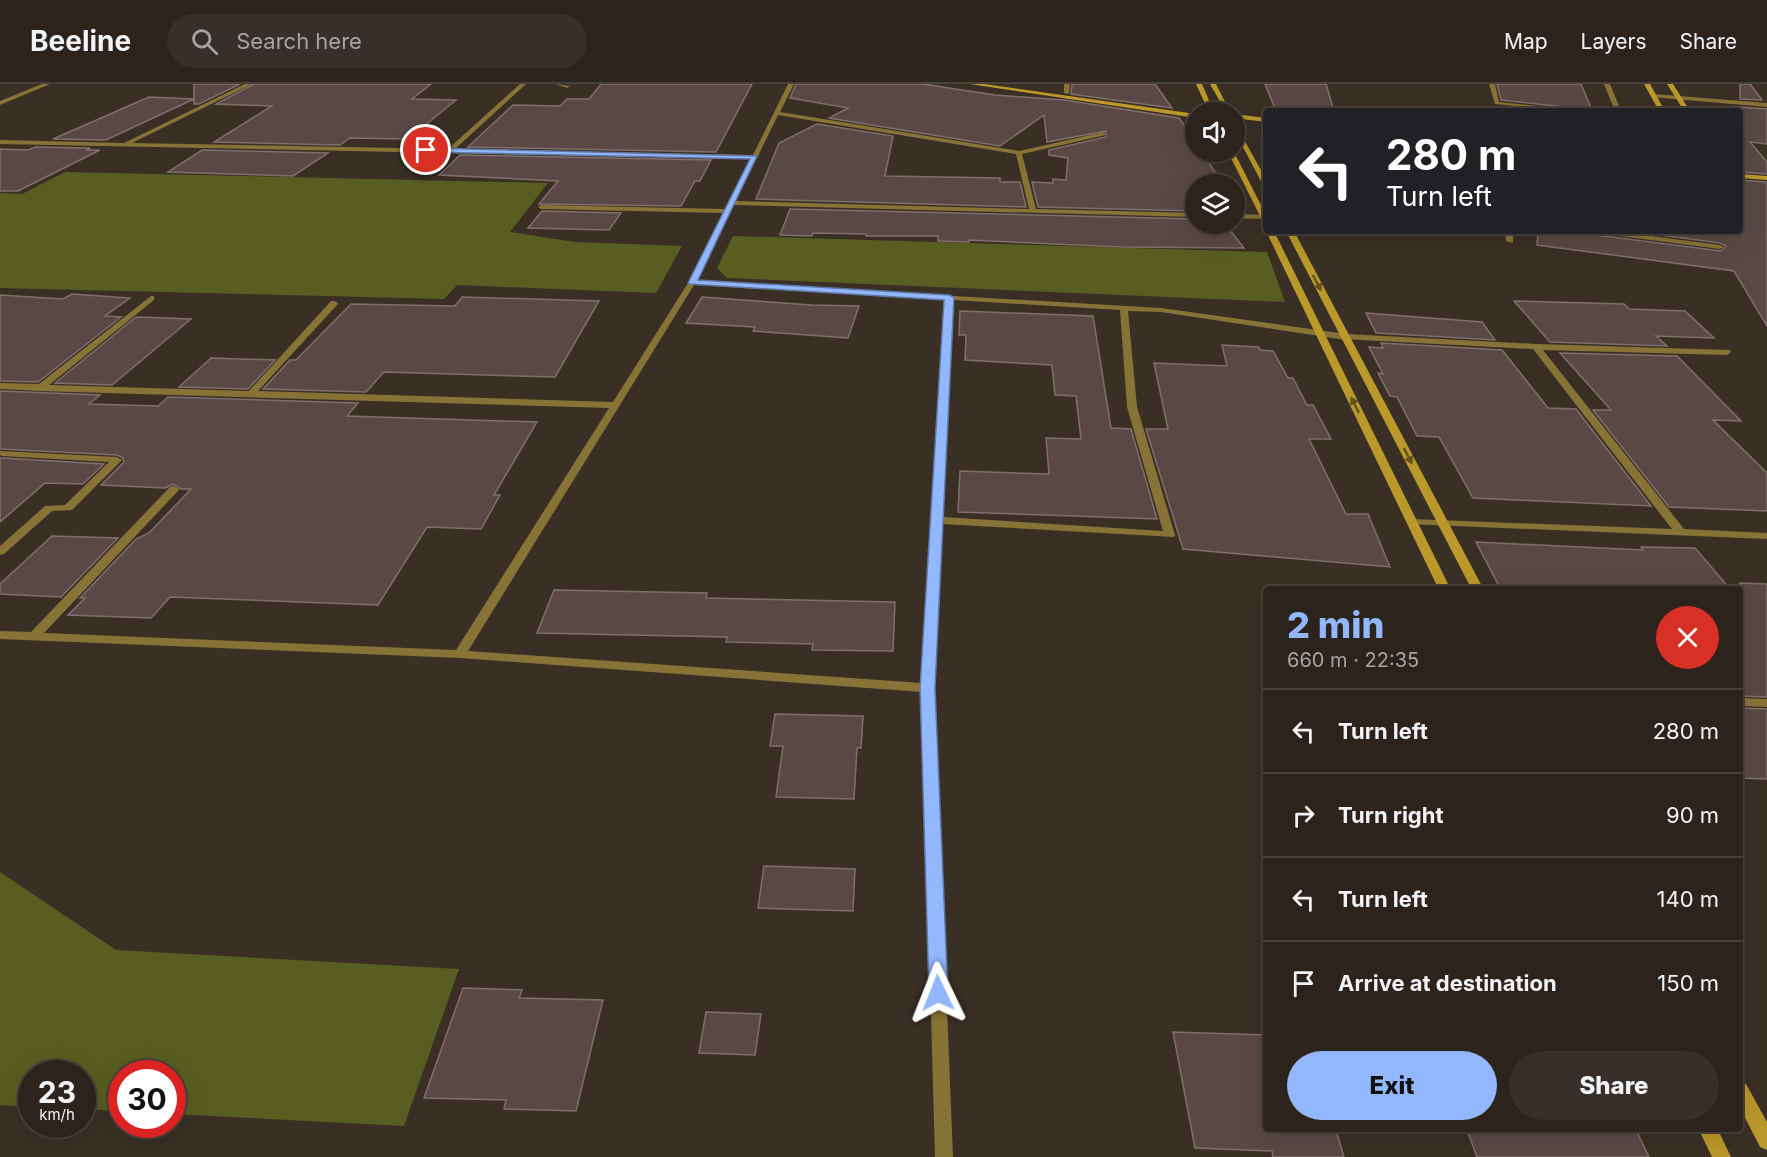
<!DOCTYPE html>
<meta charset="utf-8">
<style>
body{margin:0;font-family:Inter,sans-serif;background:#372f29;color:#f1f3f6;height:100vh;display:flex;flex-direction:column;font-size:22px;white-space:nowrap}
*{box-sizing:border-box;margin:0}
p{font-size:20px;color:#a6a4a3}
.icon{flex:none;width:33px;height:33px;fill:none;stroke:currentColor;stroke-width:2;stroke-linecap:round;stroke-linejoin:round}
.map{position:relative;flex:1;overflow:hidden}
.side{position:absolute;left:1263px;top:502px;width:480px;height:546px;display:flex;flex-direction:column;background:#2b231c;border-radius:6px;box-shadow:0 6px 24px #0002,0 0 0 2px #47403b}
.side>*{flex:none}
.banner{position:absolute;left:1263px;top:24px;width:480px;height:126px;border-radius:6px;box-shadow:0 6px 24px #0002,0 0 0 2px #47403b;background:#202124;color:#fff;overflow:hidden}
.buttons{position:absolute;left:1185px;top:18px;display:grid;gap:12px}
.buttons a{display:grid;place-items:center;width:60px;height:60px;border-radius:50%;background:#2b231c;box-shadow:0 6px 24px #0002,0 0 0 2px #47403b;font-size:30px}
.speed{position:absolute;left:18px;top:976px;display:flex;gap:12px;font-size:30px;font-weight:700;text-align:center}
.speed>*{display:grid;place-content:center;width:78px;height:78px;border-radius:50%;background:#2b231c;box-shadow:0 6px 24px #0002,0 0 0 2px #47403b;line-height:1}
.speed small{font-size:15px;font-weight:400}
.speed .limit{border:9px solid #d22;background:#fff;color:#111}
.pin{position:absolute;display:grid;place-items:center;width:51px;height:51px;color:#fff;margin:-26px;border:3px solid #fff;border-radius:50%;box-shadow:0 2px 6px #0007}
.me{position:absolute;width:66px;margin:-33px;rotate:358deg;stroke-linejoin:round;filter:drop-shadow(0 0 4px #0008)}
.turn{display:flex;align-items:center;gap:21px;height:126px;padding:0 24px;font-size:27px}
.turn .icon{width:78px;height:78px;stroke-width:2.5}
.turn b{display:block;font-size:42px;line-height:51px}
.round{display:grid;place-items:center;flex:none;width:63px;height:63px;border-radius:32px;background:#372f29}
.head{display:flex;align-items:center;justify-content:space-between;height:102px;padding:0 24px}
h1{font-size:36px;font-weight:800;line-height:45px;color:#92b7fd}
.button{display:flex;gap:12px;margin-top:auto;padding:12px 24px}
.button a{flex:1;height:69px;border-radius:36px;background:#92b7fd;color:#111;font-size:24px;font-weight:800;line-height:69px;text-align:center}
.button a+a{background:#372f29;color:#f1f3f6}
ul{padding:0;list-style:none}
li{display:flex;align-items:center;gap:18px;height:84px;padding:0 24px;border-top:2px solid #47403b}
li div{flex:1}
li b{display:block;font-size:22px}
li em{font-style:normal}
header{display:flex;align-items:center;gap:36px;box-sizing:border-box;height:84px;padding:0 30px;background:#2b231c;border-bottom:2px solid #47403b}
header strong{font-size:28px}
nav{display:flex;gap:33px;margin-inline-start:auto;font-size:21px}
.search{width:420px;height:54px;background:#372f29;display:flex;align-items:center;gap:15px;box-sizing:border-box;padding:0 21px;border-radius:33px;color:#a6a4a3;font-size:22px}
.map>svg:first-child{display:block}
</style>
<header>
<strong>Beeline</strong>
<div class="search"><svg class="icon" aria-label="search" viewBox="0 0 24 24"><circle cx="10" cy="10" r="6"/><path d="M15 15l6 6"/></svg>Search here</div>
<nav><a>Map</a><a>Layers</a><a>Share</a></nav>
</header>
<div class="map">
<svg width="1767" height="1073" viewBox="0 0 1767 1073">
<rect width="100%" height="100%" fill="#392f25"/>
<path fill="#585e21" d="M65 88 548 99 510 148 575 158 682 162 656 209 457 201 444 215 0 204V109L22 110Z
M733 152 1267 168 1285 218 727 194 717 184Z
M0 788 116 866 459 885 404 1042 173 1030 172 990H122L121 1027 83 1025 82 990H32L31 1023 0 1021Z"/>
<path fill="#594846" stroke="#816f6c" stroke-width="1.5" d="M194 0H240L199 20H194V15L106 56 53 55 149 13 194 15Z
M254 0H431L412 15 456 16 408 55 350 54 340 61 214 58 272 22 216 20Z
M601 0H752L716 68 468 63 513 21 560 22 567 15H589Z
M796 0H923L995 11 1064 16 1179 34 1196 58V68H1202L1223 100H1196V127L1038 123 1032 98 1053 99V95L1066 96 1068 74 1049 71V66L1106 53V47L1047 58 1044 31 1000 62 829 34 848 24 790 14Z
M1072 0H1155L1172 24 1071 10Z
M1265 0H1326L1334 27H1276Z
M1497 0H1581L1592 26 1501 16Z
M1740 0H1750L1762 16 1740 15Z
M1740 23 1767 25V60L1750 58 1767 78V90L1740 88Z
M817 40 893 52 885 92 1000 94V98H1020L1026 123 756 115 779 59Z
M35 63 90 64 86 66H100L18 107H0V65L28 66Z
M202 66 328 69 293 92 168 88Z
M460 71 711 76 700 97H695L681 122 539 120 558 97 439 91Z
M1740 96 1767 98V242L1734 187 1537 161 1538 147H1590L1596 151 1721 167 1726 162 1720 159 1630 147H1740Z
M790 125 1196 135V140H1225L1244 164 1121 163 969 156V158L938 157V152H866V150L813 149 812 152 780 151Z
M542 127 621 129 609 146 528 144Z
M72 210 130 214 105 232 121 233 38 298 0 297V211L63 215Z
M462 213 599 217 555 293 384 288 366 308 263 305 290 276H296L351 220 455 222Z
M702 213 811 221 859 222 848 254 753 247 755 243 686 239Z
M1514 217 1624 220 1629 225 1685 227 1714 254 1656 252 1667 262 1550 258Z
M960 227 1093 232 1111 344 1131 345 1157 435 958 428 960 387 1049 390 1046 354 1081 355 1076 312 1055 311 1052 281 965 276 966 251H959Z
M1366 229 1482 238 1495 256 1376 249Z
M136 233 191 235 112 301 55 299Z
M1381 259 1502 266 1548 324 1576 325 1651 422 1473 414 1439 353 1417 352 1397 313 1390 312 1378 289 1383 290 1369 263 1383 264Z
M1222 261 1259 263 1260 266 1273 267 1288 294H1293L1307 321H1313L1331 355H1309L1346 430H1368L1390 483 1183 465 1146 345H1168L1154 279 1227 282Z
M1560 269 1677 272 1741 337 1713 336 1767 389V427L1669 423 1593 326H1611Z
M211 274 275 276 248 305 179 303Z
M0 307 100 311 89 320 158 322 168 313 358 319 347 332 537 338 494 411H500L481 445 427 443 378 521 170 513 151 534 68 531 85 514H80L136 455 149 449 191 405H181L173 400 165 404 101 401 124 378 123 374 117 371 0 365Z
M0 374H2L104 380 83 400 45 399 0 438Z
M52 452 118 454 61 513 0 510V500Z
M1476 458 1643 466 1641 463 1695 464 1731 506H1501Z
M1740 499 1767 500V613L1740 612Z
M554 506 707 509 706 514 895 518 893 567 812 566 813 560 726 558 727 553 537 549Z
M1740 624 1767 625V695L1740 694Z
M775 630 863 632 861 664H857L854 715 776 713 783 662H770Z
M764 782 855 785 853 827 758 824Z
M463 904 522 906 519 914 603 916 576 1027 504 1025 506 1016 424 1014Z
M706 928 761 930 755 971 699 969Z
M1173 948 1266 951V1046H1336L1344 1073H1273L1272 1067 1195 1064Z
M1467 1046H1636L1649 1073H1477Z"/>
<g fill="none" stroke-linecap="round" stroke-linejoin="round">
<path fill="#887336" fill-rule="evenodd" d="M1064 0H1070L1069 10 1064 9Z
M1489 0H1495L1499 18 1586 27H1565L1495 20Z
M1604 0H1610L1621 27H1615Z
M1653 10 1767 19V23L1651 13Z
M1505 147H1513V159L1506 157Z
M1592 147H1613L1720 161 1724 163 1720 165 1596 149Z
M1346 250 1536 260 1730 266 1731 268 1727 271 1543 266 1684 445 1767 449V455L1408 440 1407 438 1408 436 1412 435 1672 445 1533 265 1343 255 1342 253Z
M0 367 117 373 122 376 72 426 52 427 4 470 0 471V462L45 422 65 421 109 378 2 372 0 371Z
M1740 614 1767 615V623L1740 622Z"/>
<path fill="#887336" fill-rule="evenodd" d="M42 0H50L0 21V17Z
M245 0H252L132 59 448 65 520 0H526L455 65 753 71 788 0H794L780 28 1019 67 1104 48 1106 51 1022 70 1036 125 1196 129V133L734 121 697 197 1161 224 1346 250 1350 253 1346 256 1161 228 1128 227 1137 323 1175 451 1174 453 942 440 934 604 953 1073H935L922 608 460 574 0 555V547L31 548 170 403 174 402 179 405 178 407 44 549 456 566 609 324 40 307 0 305V299L39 300 151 212H154V216L49 301 249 307 331 217H334L338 219 337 221 258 307 613 318 688 199 723 129 541 125 538 123 541 121 725 125 751 75 0 60V56L124 59ZM778 31 1016 70 1029 125 736 117ZM694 201 945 216 922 599 468 567ZM953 216 1120 226 1127 323 1163 447 943 433Z
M555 0 570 2 567 4Z
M1234 130 1266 131V135L1234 134Z"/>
<path fill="#ba9829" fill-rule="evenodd" d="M970 0H984L1196 30V34Z
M1196 0H1202L1214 28H1209Z
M1210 0H1216L1230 28H1226Z
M1644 0H1650L1665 27H1659Z
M1667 0H1673L1690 27H1684Z
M1234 30 1266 34V38L1234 34Z
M1234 38 1266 95V103L1263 101 1234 46Z
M1228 68H1234L1266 131V140L1263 138Z
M1740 90 1767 92V96L1740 94Z
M1266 147H1274L1451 506H1439Z
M1286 147H1294L1484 506H1472Z
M1740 998 1746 1000 1767 1038V1066L1760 1063 1740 1024Z
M1699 1046H1718L1731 1073H1712Z"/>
</g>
<defs><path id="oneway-solid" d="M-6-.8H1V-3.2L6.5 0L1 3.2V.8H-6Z" transform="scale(1.5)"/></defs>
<g fill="#64521d">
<use href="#oneway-solid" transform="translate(1317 199) rotate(62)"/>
<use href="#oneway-solid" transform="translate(1355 321) rotate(-116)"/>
<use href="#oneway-solid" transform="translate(1408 372) rotate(62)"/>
</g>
<path fill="#92b7fd" stroke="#5f77a4" stroke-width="1.5" d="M426 64 757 72 698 196 949 211 954 213 935 604 948 909 945 915 938 917 931 915 929 909 920 604 944 216 689 200 688 199 750 75 424 68Z"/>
</svg>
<div class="buttons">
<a><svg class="icon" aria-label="sound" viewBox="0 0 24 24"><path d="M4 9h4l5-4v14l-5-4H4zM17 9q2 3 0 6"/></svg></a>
<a><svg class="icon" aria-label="layers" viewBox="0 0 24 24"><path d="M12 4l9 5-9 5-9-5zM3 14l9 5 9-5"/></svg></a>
</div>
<div class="speed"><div>23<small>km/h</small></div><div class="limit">30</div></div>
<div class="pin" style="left:426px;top:66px;background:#d93025"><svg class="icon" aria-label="arrive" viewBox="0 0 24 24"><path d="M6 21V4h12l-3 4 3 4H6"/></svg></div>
<svg class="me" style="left:938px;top:909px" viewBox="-20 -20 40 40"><path d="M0-17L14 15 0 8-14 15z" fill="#92b7fd" stroke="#fff" stroke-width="4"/></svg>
<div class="banner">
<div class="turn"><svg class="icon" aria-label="left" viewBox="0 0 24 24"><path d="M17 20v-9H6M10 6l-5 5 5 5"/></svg><div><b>280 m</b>Turn left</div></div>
</div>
<section class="side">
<div class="head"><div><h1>2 min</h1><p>660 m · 22:35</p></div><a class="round" style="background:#d93025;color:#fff"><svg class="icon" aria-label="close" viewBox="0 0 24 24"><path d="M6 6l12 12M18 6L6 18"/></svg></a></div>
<ul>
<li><svg class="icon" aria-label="left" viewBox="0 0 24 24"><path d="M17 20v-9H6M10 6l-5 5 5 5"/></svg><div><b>Turn left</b></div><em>280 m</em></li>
<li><svg class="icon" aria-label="right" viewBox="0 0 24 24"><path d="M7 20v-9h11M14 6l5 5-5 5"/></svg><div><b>Turn right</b></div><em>90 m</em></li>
<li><svg class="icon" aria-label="left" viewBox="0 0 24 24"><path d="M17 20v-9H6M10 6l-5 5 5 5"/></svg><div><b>Turn left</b></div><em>140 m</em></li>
<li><svg class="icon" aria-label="arrive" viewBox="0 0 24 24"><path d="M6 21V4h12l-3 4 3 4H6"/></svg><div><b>Arrive at destination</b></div><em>150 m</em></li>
</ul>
<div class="button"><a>Exit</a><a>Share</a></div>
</section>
</div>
